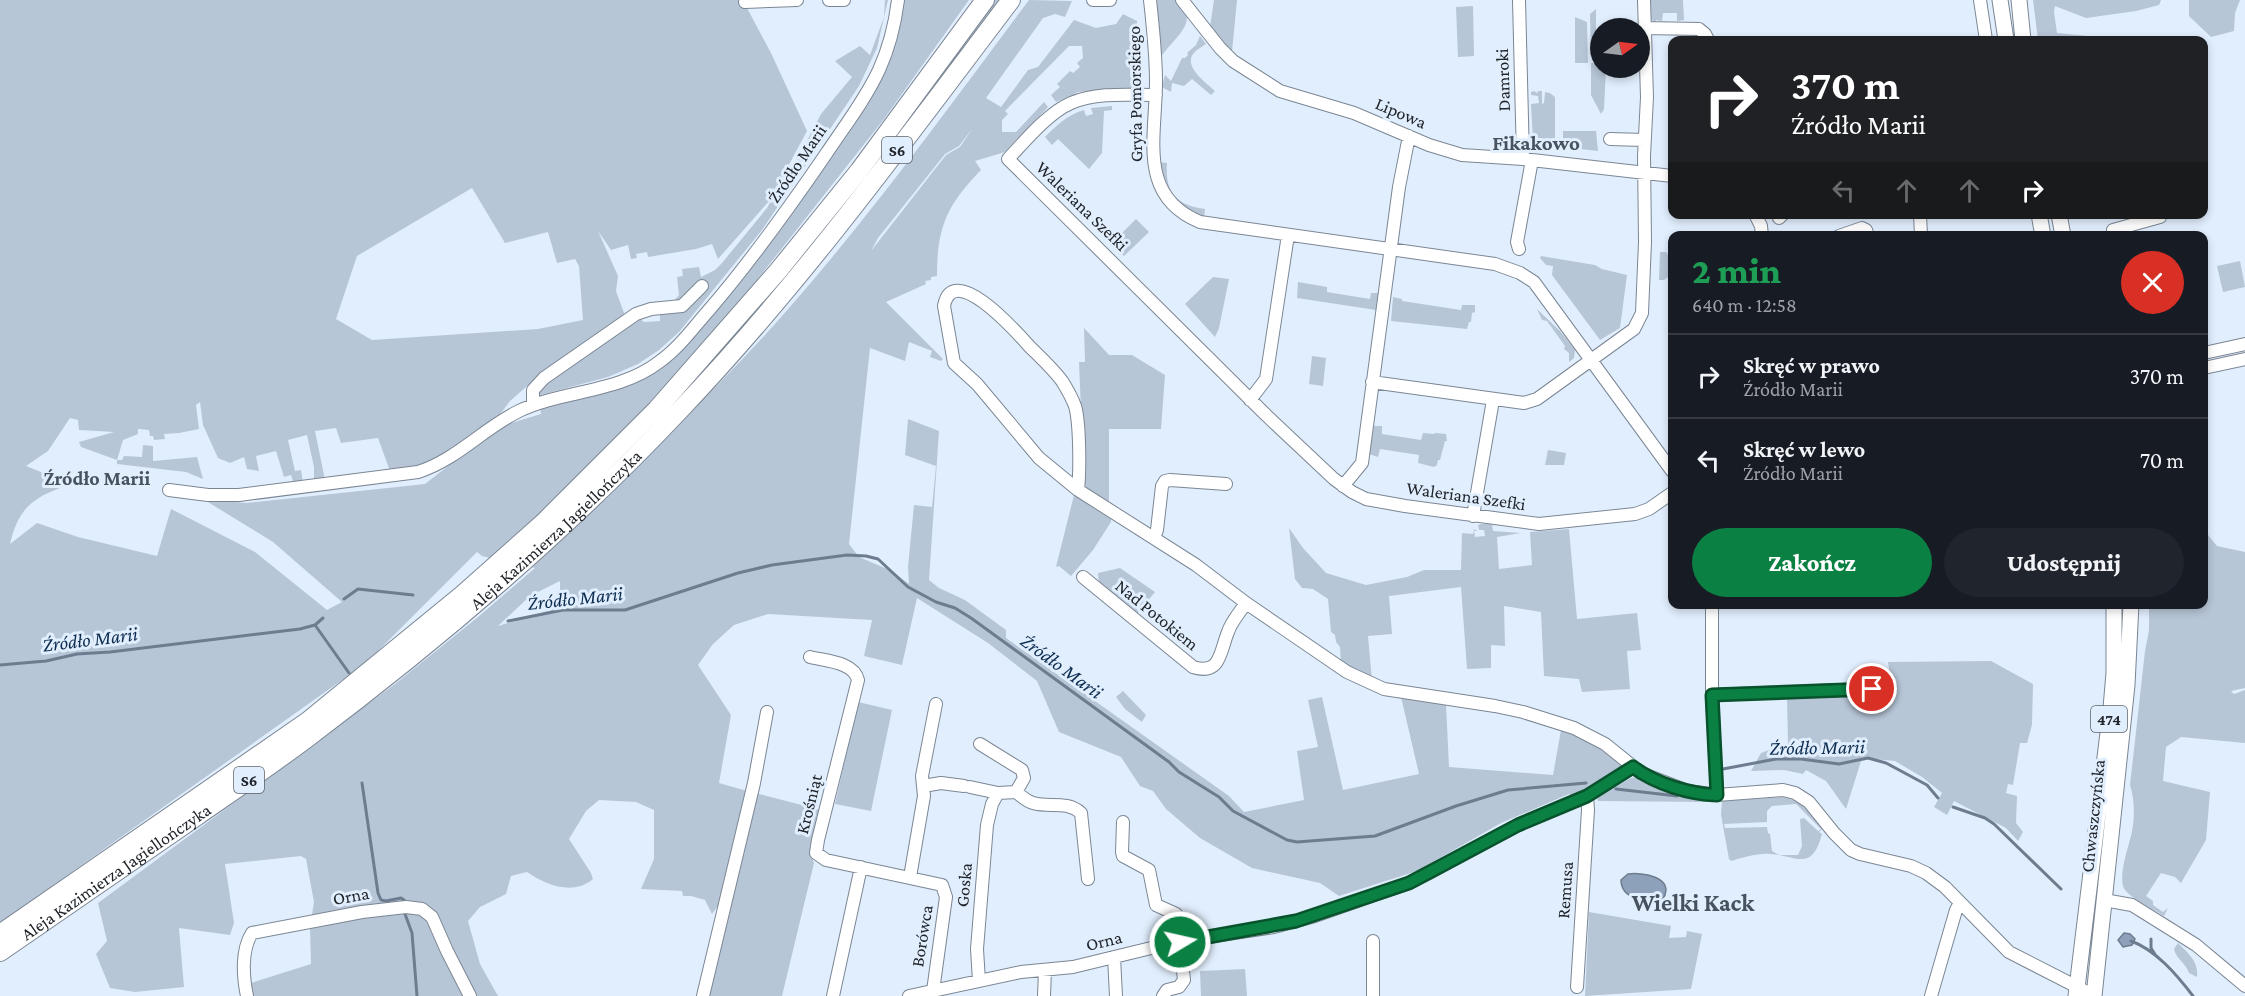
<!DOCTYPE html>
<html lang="pl">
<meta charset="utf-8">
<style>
body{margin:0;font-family:"Crimson Pro",serif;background:#20242c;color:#f1f3f6;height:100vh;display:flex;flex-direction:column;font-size:22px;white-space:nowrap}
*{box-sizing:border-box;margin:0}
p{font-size:20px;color:#9ea1a6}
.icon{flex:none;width:33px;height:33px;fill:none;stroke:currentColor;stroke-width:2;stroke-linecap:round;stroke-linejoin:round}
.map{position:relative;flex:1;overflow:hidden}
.panel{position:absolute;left:1668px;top:231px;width:540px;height:378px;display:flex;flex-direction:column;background:#171b24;border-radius:12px;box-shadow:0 3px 9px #0003}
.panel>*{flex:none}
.top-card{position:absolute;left:1668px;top:36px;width:540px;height:183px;border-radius:12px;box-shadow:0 3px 9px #0003;background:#202124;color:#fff;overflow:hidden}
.needle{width:39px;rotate:76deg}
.tools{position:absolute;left:1590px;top:18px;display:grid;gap:12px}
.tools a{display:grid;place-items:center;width:60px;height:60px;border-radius:50%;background:#171b24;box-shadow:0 3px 9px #0003;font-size:30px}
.pin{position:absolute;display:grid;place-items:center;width:51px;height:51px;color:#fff;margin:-26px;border:3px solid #fff;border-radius:50%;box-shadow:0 2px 6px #0007}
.me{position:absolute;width:66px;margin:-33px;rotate:81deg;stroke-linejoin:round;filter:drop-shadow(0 0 4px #0008)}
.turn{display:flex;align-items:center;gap:21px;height:126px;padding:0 24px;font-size:27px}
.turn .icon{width:78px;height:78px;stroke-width:2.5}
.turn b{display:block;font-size:42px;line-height:51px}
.lanes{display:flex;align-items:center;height:57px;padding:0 24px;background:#0003;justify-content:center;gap:30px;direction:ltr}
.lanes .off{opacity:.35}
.round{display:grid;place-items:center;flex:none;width:63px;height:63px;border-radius:32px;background:#20242c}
.summary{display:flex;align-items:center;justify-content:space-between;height:102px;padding:0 24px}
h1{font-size:36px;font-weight:800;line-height:45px;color:#1e9e55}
.cta{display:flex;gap:12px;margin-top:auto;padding:12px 24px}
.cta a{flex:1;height:69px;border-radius:36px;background:#0b8043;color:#fff;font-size:24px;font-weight:800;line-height:69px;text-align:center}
.cta a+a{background:#20242c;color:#f1f3f6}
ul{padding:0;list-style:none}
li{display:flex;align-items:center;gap:18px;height:84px;padding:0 24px;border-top:2px solid #363941}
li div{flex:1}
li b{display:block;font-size:22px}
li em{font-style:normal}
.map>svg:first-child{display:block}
</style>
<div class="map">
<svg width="2245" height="996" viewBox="0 0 2245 996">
<rect width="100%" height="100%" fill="#e1eefd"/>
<path fill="#b7c6d7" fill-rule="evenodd" d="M0 0H758L747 8 771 53 807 131 770 200 718 259 712 244 696 249 648 257 647 252 636 254 637 258 631 259 628 245 611 250 598 231 618 276 616 291 624 313 632 321 640 319 644 322 660 321V310L684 302 672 303 679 295 677 277 683 276 682 269 699 267 701 277 715 270 722 263 767 208 782 181 798 158 821 114 852 77 835 61 860 46 870 55 884 17 885 0H888L877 48 859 86 762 230 679 332 659 350 638 364 608 377 537 396 534 380 510 401 495 421 427 466 390 471 378 438 341 443 336 428 315 431 325 480 314 481V467L307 435 288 440 295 471 301 470 303 483 294 484 291 475 284 477 276 451 256 456 259 471 247 469 244 457 230 463 218 458 203 425 200 402 196 405 199 429 179 433 164 434 165 439 154 440 153 436H150L149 430 138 429V434L123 440 117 460 81 447 79 442 114 432 79 430 78 420 70 418 48 451 26 466 71 484C36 496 19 505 10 544L37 523 78 537 157 556 171 509 255 552 327 610 342 602 273 542 203 499 247 503 425 484 498 427 541 414 540 408 640 379 743 277 787 220 864 104 903 0H969L884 119 738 304 663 392 494 559 482 556 477 552 366 663 0 923ZM472 188 505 243 548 232 557 263 575 259 579 266 583 320 538 329 372 340 336 319 357 256Z
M995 0H999L924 103 781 286 672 409 509 562 921 100Z
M1029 0 1072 1 1065 17 1055 14 1043 18 986 98 1001 107 1028 70 1038 67 1074 20 1096 28 1116 24 1123 14 1137 21V88L1078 92 1056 102 1051 95 1060 87 1057 84 1070 71 1073 73 1080 67 1077 63 1083 58 1082 46H1069L1005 111 1008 114 1002 120V132H1016L1044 102 1048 107 1005 152 975 161 981 170C947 205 937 227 937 276L931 277V280L925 281 926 284 886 302 943 359 941 361 930 357 932 351 909 342 905 361 870 348 849 544 859 557 892 571 909 584 908 567 914 505 932 507 936 466 905 455 908 419 939 431 929 580 939 588 965 600 1006 630V638L1229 796 1244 812 1304 800 1297 751 1318 747 1308 700 1322 697 1343 790 1419 774 1401 697 1446 704 1449 767 1553 775 1561 730C1581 736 1611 748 1622 767L1618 773 1573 798 1569 794 1501 823 1417 871 1339 896 1320 883 1252 868 1200 838 1166 809 1153 791 1140 786 1121 757 1059 732 1037 681 988 643 917 598 902 665 864 656 872 620 768 614 734 625 713 644 698 665 731 715 719 783 747 791 720 903 712 914 705 900 691 896H683L682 891 641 889 654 859V810L636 802 599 800 586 811 569 839 591 873 593 879C573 896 546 885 527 872L511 876 506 894 480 907 468 921 480 964 498 996H252L251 983 311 964 310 927 314 902 306 859 301 856 225 864 234 923 230 935 179 928 184 987 135 992 110 988 96 954 107 941 98 903 395 684 478 617 535 568 528 566C617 482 709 400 789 308 875 210 951 104 1029 0ZM972 129 960 147 946 155 871 251 878 238 945 154 959 146ZM560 581V607L498 626 530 596Z
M1157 0H1176C1194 17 1187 26 1173 42 1168 47 1164 53 1160 58L1155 6Z
M1214 0H1237L1232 52 1210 27Z
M1650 0H1683L1684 20 1677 21V13H1663L1662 21 1656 20 1655 23 1649 17Z
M2033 0H2161L2159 5 2136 11 2086 18 2055 6 2054 12 2057 33 2088 36 2086 40H2038Z
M2189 0H2240L2235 13 2234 31 2211 37 2189 16Z
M1473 6 1474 56 1458 57 1456 7Z
M1596 9V32L1600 46 1599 60 1591 53 1590 14Z
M1575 17 1587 22 1588 63H1575Z
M1200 36 1206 44C1202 47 1197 49 1194 53 1182 66 1207 83 1215 91L1211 95 1192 79 1184 86 1172 83 1171 92 1162 87 1165 75 1171 81 1182 58H1185L1188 55 1187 53 1196 45Z
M1591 63H1600V68H1606L1604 109 1601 114 1591 95Z
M1534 91 1537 93 1538 91H1542V104L1544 103 1545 92 1550 93 1555 97V141L1533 140 1531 104 1539 103 1538 96 1531 95V92Z
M1112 106V110L1104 111 1102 153 1089 169 1058 139 1052 145 1045 137C1057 125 1067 115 1084 110L1086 116 1093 114 1091 108Z
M1563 131H1596L1598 151 1563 147Z
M1159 162 1167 163C1165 193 1176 205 1205 209L1204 218C1176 207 1167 189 1159 162Z
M1136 219 1149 232 1124 256 1111 244Z
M1660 252H1666L1672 261V274L1664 280H1659Z
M1541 256 1595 265 1602 269 1627 275 1620 328 1600 340 1552 275 1553 266 1546 265 1540 258Z
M2240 261 2245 287 2223 292 2217 266Z
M1213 277 1229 279 1219 328 1215 337 1185 304Z
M1298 282 1327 287V292L1370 299 1371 293H1378L1376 310 1297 298Z
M1393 297 1402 299V301L1461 310 1462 305H1475V312L1472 313 1471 322H1469L1467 329 1391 321Z
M1537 309 1560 331 1575 350 1574 358 1569 362V353L1564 349 1565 346 1547 321 1542 320Z
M1084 328 1109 355H1132L1165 375 1161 429H1109V504L1086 488 1084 482 1079 362H1085Z
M1312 356 1326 358 1323 386 1309 384Z
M1374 426H1382V434L1421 440 1423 433 1434 434 1435 433 1446 434 1447 441H1445L1440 460H1438L1437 465 1434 467 1418 463 1419 455 1380 449 1378 457 1369 454Z
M143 445 153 446V461L197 457 203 479 186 472 117 464V460H122L124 456 142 457Z
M1548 450 1566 453 1564 465H1545Z
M1074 495 1111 519V522L1093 550 1071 576 1059 566 1056 567Z
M1481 524H1492L1493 531 1521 533 1497 537 1499 569 1532 565 1530 532 1569 529 1577 619 1637 613 1641 650 1627 651 1630 689 1582 692 1579 679 1544 676 1541 612 1504 606 1505 646 1491 645V668L1467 669 1461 587 1389 596 1392 634 1368 636 1372 681 1341 664 1340 647 1336 642 1335 635 1331 632 1328 599 1313 589 1302 588 1295 579 1289 528 1303 548 1326 573 1366 585 1407 577 1424 570H1461L1462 533 1473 534 1474 529 1477 531H1474L1475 537 1485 536 1484 530H1479L1478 525Z
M2204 530 2217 546 2245 552V688L2231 691 2234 694 2245 690V743L2181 737 2166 747 2163 781 2210 792 2206 840 2181 883 2175 877 2161 873 2146 896 2153 901V905L2163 912 2168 908 2164 916C2154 909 2132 899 2125 890 2117 879 2128 848 2131 836 2135 819 2135 801 2130 785L2145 651 2149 630V605L2204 604Z
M1120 568 1155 592 1136 615 1099 585 1098 573Z
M1991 661 2033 684 2032 725 2027 743H2020L2013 785 2008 784 2006 793 2017 796 2016 823 2023 832 2018 841 2006 828 1954 801 1947 815 1934 807 1942 793 1922 777 1895 761 1862 758 1846 809 1826 781 1806 770 1803 774 1784 770 1751 771 1761 753 1788 743 1787 697 1892 690 1888 662Z
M1123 691 1146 715 1142 722 1125 709 1116 697Z
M858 702 892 710 871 811 835 804Z
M1637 777 1706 802 1598 801 1597 797 1631 778Z
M755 793 821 810 810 852 814 863 782 996H708Z
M1782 797C1802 800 1811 813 1823 828L1819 832 1822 834C1812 872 1797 856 1770 854 1757 853 1743 858 1731 861L1729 859 1721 815 1722 801ZM1796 804 1821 829 1818 831 1804 818 1800 819 1802 846 1798 855H1779L1772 851 1770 834 1768 833 1767 827 1725 828 1724 824 1767 822V811L1772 806Z
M1589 912 1671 926 1669 938 1686 937 1687 931 1702 934 1691 989 1585 996Z
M2178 943C2188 953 2199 962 2197 977L2189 973C2186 963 2176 959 2174 949Z
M1245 969 1247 996H1201L1200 971Z"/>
<path fill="#8da1ba" stroke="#6d7c8f" stroke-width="1.5" d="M1628 874C1642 872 1676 877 1663 899 1648 905 1621 899 1621 880Z
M2124 933 2130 934 2135 939 2132 945 2123 947 2118 940Z"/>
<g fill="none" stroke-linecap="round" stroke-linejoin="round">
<path stroke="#6d7c8f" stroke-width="3" d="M344 599 358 589 413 595
M508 621 563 610H625L738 573 772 565 847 555 866 556 878 559 908 587 936 602 955 608 971 618 1169 762 1179 772 1219 797 1233 811 1287 840 1297 842 1375 836 1456 806 1508 790 1586 783
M315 625 349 673
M0 665 46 661 77 654 110 652 300 629 315 625 323 618
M1723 769 1776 759H1801L1839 764 1868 758 1886 763 1927 785 1938 798
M362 783 378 893 381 900 386 901 401 898 404 900
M1616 789 1677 796
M1953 807 1985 818 1994 824 2061 889
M405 914 412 933 417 996
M2151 939V948L2156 956
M2131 941C2156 950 2177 975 2193 996"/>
<g stroke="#7b8694" stroke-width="14">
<path id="minor" d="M829 0H844
M1093 0H1110
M1150 0C1153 27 1156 55 1156 82 1156 137 1137 196 1200 222L1495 264 1520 273 1534 282 1672 471
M1182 0 1220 48 1233 61 1280 91 1354 113 1429 145 1462 155 1523 159 1672 176
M1519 0 1523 159
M1980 0 1986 40
M745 2 797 0
M1645 28 1699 29 1705 34 1708 40
M1156 95C1129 95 1097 92 1071 103 1048 113 1025 141 1008 159L1266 415 1334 479 1352 492 1366 499 1405 506 1539 524 1635 514 1649 509 1672 493
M1610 139 1644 140
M1755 214 1761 226 1762 236
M1920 214 1921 236
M1779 218 1783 214
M2113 230 2160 217V214
M1839 236 1862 228 1866 230 1868 236
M1519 249 1517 242 1532 160
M2204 353 2245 344
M2204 368 2245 359
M1372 382 1524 403 1537 399 1634 329 1642 313 1645 242 1644 156 1647 97 1644 0
M1250 400 1266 379 1288 235
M533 405V390L544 378 636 314 651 309 682 306 702 286
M1343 486 1362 463 1399 187 1409 136
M169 490 208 495H239L418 472C456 460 484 428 519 411 563 390 619 393 659 362 679 348 693 328 709 310 752 260 789 208 826 154 844 127 865 100 879 70 889 48 895 24 898 0
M1078 490C1080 471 1080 423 1075 406 1072 398 1067 389 1062 381 1053 369 1041 358 1030 347 1019 335 953 259 944 306L954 363 977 384 1039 458 1078 490 1196 565 1246 603 1347 672 1384 689 1495 706 1523 712 1574 728 1605 744 1641 773 1688 791 1717 795 1783 790 1795 793 1809 802 1834 833 1851 850 1860 854 1911 866 1926 873 1945 887 2009 952 2095 996
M1473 516 1493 400
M1154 538 1157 530 1162 486 1165 481 1170 480 1226 484
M1083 577 1193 667C1221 676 1220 651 1228 632 1231 622 1240 612 1246 603
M1712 604V695L1717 795
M810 657C826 661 854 662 858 680L818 840 816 853 826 860 942 885 946 897 933 991
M1712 695 1890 688
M923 786 941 783 964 786
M970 787 998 793
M1016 792C1021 796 1026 801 1033 803 1050 808 1066 800 1081 813L1088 879
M1123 822 1122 852 1123 856 1149 870 1156 905 1176 914 1177 917 1184 980 1179 987 1167 990 1163 996
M910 877 924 796 922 776 936 704
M2104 900 2132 905 2196 945 2245 986
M1114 957 1116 996
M979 981 977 949 987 825 992 804 998 793 1016 792 1024 778 1022 770 980 744
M1577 987 1588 810 1587 796
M247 996C243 977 241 950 252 933L362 912 406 907 422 909 432 917 447 951 470 996
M703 996 754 783 767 712
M833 996 861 867
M909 996 1021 972 1073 967 1180 941 1274 927 1315 916 1409 883 1429 873 1518 825 1587 796 1633 767
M1044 996 1045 970
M1373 996V941
M1931 996 1956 910 1960 903"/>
</g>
<g stroke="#7b8694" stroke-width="17">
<path id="major" d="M2000 0 2006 40
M2019 0 2023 40
M2039 214 2043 236
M2059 214 2063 236
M2076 996 2111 708 2114 673V604
M2094 996 2127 685 2131 604"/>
</g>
<g stroke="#7b8694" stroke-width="20">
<g id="highway">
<path d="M0 934 308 721 462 595 543 523 657 409 778 271 859 171 985 0"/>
<path id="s1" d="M0 952C66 907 131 861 197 816 233 791 270 766 306 739 439 639 566 531 680 410 801 283 905 140 1011 0"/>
</g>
</g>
<use href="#minor" stroke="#fff" stroke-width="12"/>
<use href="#major" stroke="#fff" stroke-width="15"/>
<use href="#highway" stroke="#fff" stroke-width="18"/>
</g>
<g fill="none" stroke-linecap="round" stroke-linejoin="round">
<g stroke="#07532c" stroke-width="15">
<path id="route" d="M1180 942 1296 921 1409 883 1518 825 1587 796 1633 767C1656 784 1689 794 1717 795L1712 695 1872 689"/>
</g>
<use href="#route" stroke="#0b8043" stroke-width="10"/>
</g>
<g text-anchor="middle" stroke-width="6" stroke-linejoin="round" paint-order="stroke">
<g fill="#e1eefd" stroke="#5b616a" stroke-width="1.5">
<rect x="882" y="137" width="30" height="26" rx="4.5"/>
<rect x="2091" y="706" width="36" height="26" rx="4.5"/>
<rect x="234" y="767" width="30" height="26" rx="4.5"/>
</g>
<g font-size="16" font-weight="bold" fill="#21252b">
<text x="897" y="156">S6</text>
<text x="2109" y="725">474</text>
<text x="249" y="786">S6</text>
</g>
<g font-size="18" fill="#21252b" stroke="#e1eefd">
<text transform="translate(1503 80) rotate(-92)" y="6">Damroki</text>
<text transform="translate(1135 94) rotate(-91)" y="6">Gryfa Pomorskiego</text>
<text transform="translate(1401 113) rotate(23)" y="6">Lipowa</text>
<text transform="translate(797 164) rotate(-56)" y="6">Źródło Marii</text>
<text transform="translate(1082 206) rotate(44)" y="6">Waleriana Szefki</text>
<text transform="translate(1466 496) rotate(8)" y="6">Waleriana Szefki</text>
<text dy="6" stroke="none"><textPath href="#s1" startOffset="699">Aleja Kazimierza Jagiellończyka</textPath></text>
<text transform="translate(1157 615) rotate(39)" y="6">Nad Potokiem</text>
<text transform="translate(809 804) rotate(-76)" y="6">Krośniąt</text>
<text transform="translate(2093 816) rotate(-84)" y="6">Chwaszczyńska</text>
<text dy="6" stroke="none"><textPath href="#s1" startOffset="141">Aleja Kazimierza Jagiellończyka</textPath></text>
<text transform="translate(964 885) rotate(-85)" y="6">Goska</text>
<text transform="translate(1565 890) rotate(-86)" y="6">Remusa</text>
<text transform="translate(351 896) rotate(-10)" y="6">Orna</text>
<text transform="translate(922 936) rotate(-81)" y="6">Borówca</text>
<text transform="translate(1104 941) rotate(-13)" y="6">Orna</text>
</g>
<g font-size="20" font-weight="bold" fill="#48525f" stroke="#e1eefd">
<text x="97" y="485">Źródło Marii</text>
</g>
<g font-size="20" font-style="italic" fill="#0d2d50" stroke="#e1eefd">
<text transform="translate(575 598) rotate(-6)" y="7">Źródło Marii</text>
<text transform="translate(90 639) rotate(-7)" y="7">Źródło Marii</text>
<text transform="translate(1062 666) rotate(36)" y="7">Źródło Marii</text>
<text transform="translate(1817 747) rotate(-1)" y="7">Źródło Marii</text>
</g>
<g font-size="21" font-weight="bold" fill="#48525f" stroke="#e1eefd">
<text x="1536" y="150">Fikakowo</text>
</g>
<g font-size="24" font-weight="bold" fill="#48525f" stroke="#e1eefd">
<text x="1693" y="911">Wielki Kack</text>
</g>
</g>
</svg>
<div class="tools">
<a><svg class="needle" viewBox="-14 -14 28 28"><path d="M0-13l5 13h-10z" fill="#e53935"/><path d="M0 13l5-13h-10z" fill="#9ea1a6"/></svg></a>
</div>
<div class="pin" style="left:1872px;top:689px;background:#d93025"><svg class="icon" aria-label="arrive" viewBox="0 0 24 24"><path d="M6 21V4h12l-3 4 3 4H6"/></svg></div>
<svg class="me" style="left:1180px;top:942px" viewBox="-20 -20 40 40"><circle r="17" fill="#0b8043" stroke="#fff" stroke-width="3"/><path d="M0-11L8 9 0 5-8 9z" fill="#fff"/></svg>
<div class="top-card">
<div class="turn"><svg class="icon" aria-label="right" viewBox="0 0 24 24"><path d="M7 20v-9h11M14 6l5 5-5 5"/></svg><div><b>370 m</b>Źródło Marii</div></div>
<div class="lanes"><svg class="icon off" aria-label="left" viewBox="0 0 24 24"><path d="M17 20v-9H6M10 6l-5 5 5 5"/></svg><svg class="icon off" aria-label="ahead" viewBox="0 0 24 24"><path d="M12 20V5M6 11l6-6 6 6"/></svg><svg class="icon off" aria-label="ahead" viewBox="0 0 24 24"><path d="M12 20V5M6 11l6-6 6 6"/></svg><svg class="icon" aria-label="right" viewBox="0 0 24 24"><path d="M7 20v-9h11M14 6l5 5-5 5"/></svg></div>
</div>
<section class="panel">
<div class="summary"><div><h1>2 min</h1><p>640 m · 12:58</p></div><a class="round" style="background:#d93025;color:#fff"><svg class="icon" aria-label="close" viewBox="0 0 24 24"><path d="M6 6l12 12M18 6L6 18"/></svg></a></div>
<ul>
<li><svg class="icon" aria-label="right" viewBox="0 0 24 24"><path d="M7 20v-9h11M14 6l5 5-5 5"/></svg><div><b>Skręć w prawo</b><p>Źródło Marii</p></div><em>370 m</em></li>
<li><svg class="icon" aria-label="left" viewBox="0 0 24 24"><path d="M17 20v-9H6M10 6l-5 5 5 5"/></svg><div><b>Skręć w lewo</b><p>Źródło Marii</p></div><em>70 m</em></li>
</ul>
<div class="cta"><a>Zakończ</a><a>Udostępnij</a></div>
</section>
</div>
